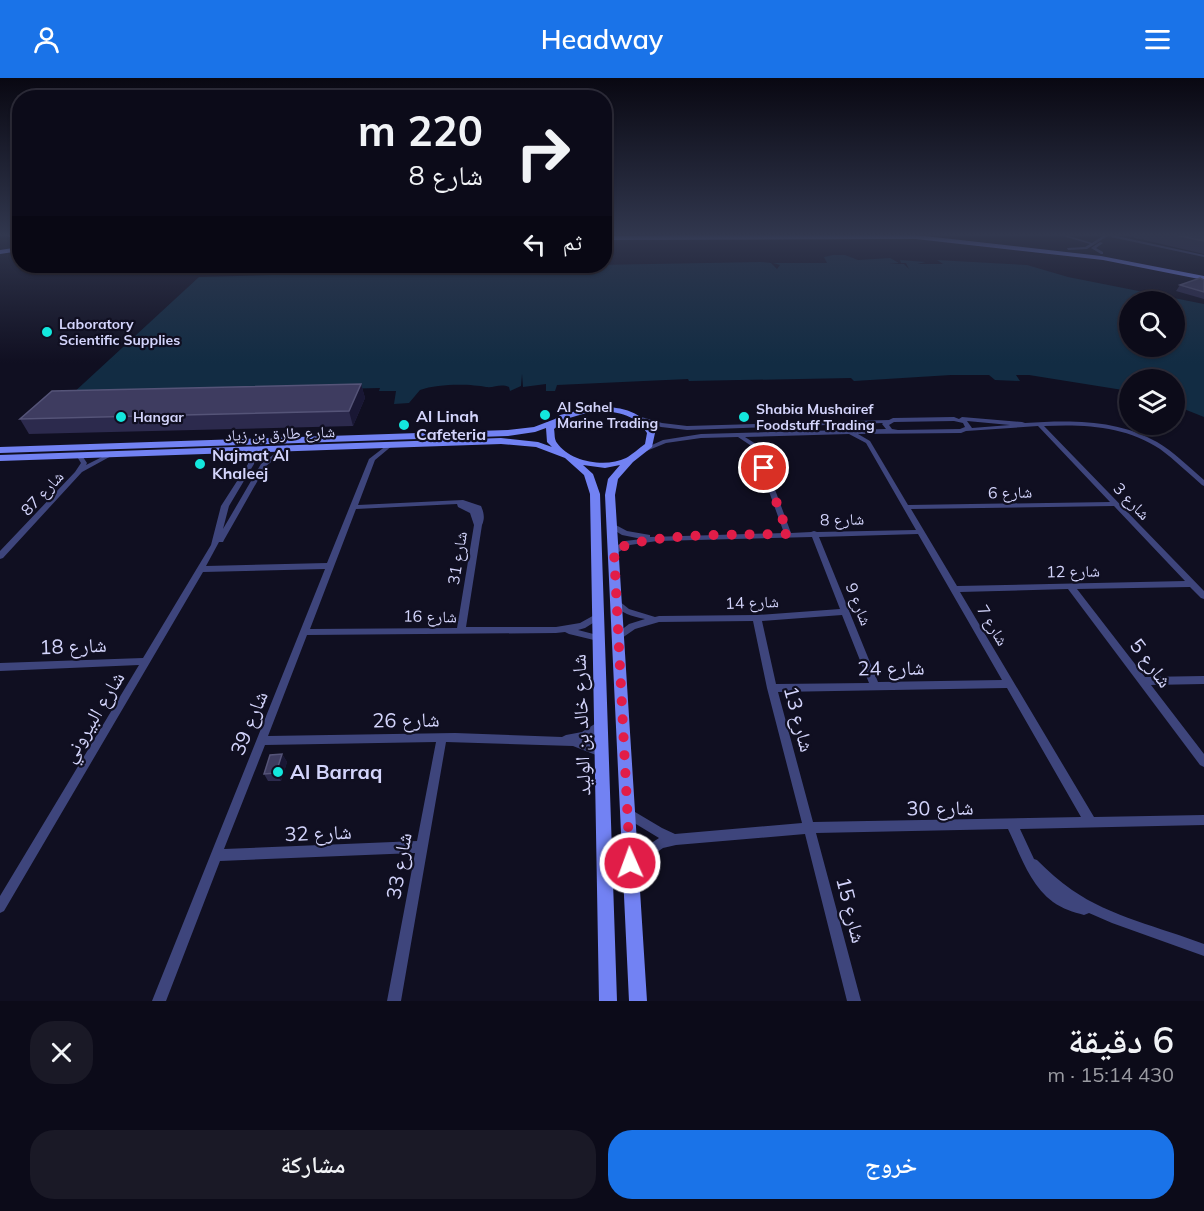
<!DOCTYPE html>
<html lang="ar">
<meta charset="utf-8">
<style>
body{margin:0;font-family:Mulish,"Noto Naskh Arabic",sans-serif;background:#1a1926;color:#f1f3f6;direction:rtl;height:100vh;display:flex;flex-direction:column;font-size:22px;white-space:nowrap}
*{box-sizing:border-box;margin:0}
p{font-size:20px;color:#9a9ba2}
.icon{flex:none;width:33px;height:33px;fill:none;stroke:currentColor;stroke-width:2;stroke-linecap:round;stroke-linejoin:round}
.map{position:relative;height:923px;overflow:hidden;direction:ltr}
.details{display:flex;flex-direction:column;background:#0c0b19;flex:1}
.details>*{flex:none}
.hud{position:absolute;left:12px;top:12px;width:600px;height:183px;border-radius:24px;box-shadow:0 2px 4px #0004,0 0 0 2px #2c2b38;direction:rtl;background:#0c0b19;color:#f1f3f6;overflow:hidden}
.tools{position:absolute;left:1119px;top:213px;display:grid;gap:12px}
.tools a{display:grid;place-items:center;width:66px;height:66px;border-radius:50%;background:#0c0b19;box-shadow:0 2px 4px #0004,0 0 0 2px #2c2b38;font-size:30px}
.pin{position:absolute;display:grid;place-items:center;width:51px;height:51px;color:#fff;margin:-26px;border:3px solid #fff;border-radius:50%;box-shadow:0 2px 6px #0007}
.me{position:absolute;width:66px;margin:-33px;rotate:358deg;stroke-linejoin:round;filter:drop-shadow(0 0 4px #0008)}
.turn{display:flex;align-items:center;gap:21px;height:126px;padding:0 30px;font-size:27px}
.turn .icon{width:78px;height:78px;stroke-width:2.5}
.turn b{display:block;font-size:42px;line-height:51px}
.then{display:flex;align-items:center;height:57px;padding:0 30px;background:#0003;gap:12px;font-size:22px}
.round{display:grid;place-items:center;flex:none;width:63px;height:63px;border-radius:24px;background:#1a1926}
.headline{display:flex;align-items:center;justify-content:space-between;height:102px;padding:0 30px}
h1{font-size:36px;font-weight:600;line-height:45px}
.cta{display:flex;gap:12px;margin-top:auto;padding:12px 30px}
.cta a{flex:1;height:69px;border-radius:24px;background:#1a73e8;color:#fff;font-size:24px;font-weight:600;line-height:69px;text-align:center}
.cta a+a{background:#1a1926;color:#f1f3f6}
header{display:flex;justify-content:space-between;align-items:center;height:78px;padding:0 30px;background:#1a73e8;color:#fff;font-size:27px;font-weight:600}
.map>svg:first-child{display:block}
</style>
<header><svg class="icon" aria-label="menu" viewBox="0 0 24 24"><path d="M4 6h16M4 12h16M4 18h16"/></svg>Headway<svg class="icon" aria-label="person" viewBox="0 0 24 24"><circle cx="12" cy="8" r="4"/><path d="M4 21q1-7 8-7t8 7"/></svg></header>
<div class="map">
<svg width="1204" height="923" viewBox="0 0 1204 923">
<rect width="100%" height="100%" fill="#100f21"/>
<path fill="#122c43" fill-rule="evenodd" d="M833 177H845L858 182 890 180 899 185 889 186H904L909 191 906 185H901L900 182 926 184 917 186H943L937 182 1027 187 1068 199 1204 226V339L1179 329 1175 333 1174 302H1130L1129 313 1029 297H1016L1020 303 995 302 989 297H951L854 303 851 300 689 303 688 301 557 307 555 313H546V306L523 309 522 296 521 308 510 313 509 309C500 305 495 310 486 309 472 306 439 305 420 312L409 325 394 326 396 313H379L380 310 71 317 199 199 450 192 498 194 541 188 761 184 771 185 777 191 780 187 773 185H827L824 179ZM1130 224H1174V268H1130Z"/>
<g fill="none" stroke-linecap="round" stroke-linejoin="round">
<path fill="#3e457c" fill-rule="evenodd" d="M1056 156H1062L1092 165 1106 156H1111L1087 171 1068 172 1067 170 1085 169 1090 166Z
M1112 157 1204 177V179L1111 159Z
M1100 164 1103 165 1096 170 1103 174V176H1101L1091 170Z
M638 338 662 345 687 348 889 342 893 340 954 339 959 341 962 339 1022 344 1025 345C1069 342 1117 341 1157 364 1174 374 1189 389 1204 402V408L1202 407C1188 395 1175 382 1160 371 1126 348 1084 346 1044 348L1204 513V521L1201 520 1190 509 1077 511 1145 599 1204 598V606L1151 607 1204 676V689L1200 687 1068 511 960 514 1094 739 1204 737V747L1020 751 1034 781 1037 782C1048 793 1059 803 1072 812 1111 839 1160 849 1204 866V878L1112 845 1089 835 1084 837C1073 834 1063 831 1053 824 1030 807 1020 776 1008 751L816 755 861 923H847L805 756 676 767 663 770 635 789 631 791 627 789 625 785 627 781 659 760 626 740 625 736 626 732 630 731 662 750 675 756 802 745 767 610 753 543 659 544 635 551 622 560 619 561 616 560 615 558 616 556 629 546 645 541C631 538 622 536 612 525L613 523H619L629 531 655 539 659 538 757 537 840 531 812 459 657 463 630 467 617 475H611L610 473 611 471 625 463 642 461 622 457 609 449 608 447 609 445H612L627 453 650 457V459L784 455 753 369 738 359 701 360 666 365 644 374 641 372 663 362 701 356 845 352 848 351 851 352 886 351 882 346 883 345 687 352 661 349 636 341V339ZM954 343 963 345 965 349 960 351 898 352 892 351 889 347 894 344ZM967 343 1010 347 972 350ZM1038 348 1110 424 908 427 870 363 858 356 961 355 966 353ZM849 356 866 365 916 452 817 454 814 453 811 454 791 455 759 368 745 359ZM1114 428 1185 503 957 508 911 431ZM918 456 1002 602 878 604 819 459ZM842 537 869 605 776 606 762 543ZM1007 610 1081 739 813 744 778 614Z
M391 364 394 366 393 367 375 382 358 427 463 422 481 428C484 435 485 440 482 447L466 549H556L580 545 598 535 601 536 602 538 601 540 585 550 578 552 601 558 602 560 601 562 598 563 569 556 565 554 556 555 307 557 268 658 455 655 562 659 566 657 582 654 601 642 604 643 606 646 604 649 588 661 582 663 605 671 606 674 605 677 601 679 573 668 446 664 401 923H387L415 775 220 783 166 923H152L325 491 203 494 4 833 0 835V818L139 587 0 593V585L143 580 211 467 221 428 248 386 249 380 245 371 246 370H250L251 371 255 380 254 386 229 428 223 451 261 386 285 368 287 367 290 369 266 388 224 462 223 464H219L206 488 327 485 369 381ZM457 426 458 429 470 435 474 447 457 550 310 551 356 431ZM436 664 417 763 224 771 265 667Z
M79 375 81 376 87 385 86 387 108 376H112L113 377 82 394 3 480 0 481V473L75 394 81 385 76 377Z"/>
<path fill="#7282f3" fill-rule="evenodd" d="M677 157H916L1101 178 1204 198V202L1103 182 916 161 604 162V158Z
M20 169V173L0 176V172Z
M593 329C618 328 642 332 655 355L652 369 633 384 618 401 615 417 647 923H629L605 417 608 401 620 387 605 390 583 387 593 396 600 416 617 923H599L590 416 584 397 565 380 536 369 501 366 0 383V377L501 360 538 364 552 369 547 364 546 350 535 354 508 358 0 375V369L508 352 534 349 555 341 560 337ZM593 333C614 333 635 335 647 355L645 366C639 370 632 377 626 380 606 390 570 384 557 365 554 361 555 356 554 351L566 341Z"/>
<path fill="#f158b8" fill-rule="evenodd" d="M4 156 20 159V163L5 157Z"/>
</g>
<path fill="#2c2a4d" d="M1124 156H1204V176L1123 157Z
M1204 202V221L1176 213 1180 207Z
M361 306 365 320 353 348 29 356 20 341Z
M282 676 287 684 281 703H268L264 696Z"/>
<path fill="#191734" d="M361 306 365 320 353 348 349 333Z
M282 676 287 684 281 703 276 695Z"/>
<path fill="#3e3c60" stroke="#555478" stroke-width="1.5" d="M1170 156H1204V163Z
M1200 200 1204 202V214L1180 207Z
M361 306 349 333 20 341 52 313Z
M282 676 276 695 264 696 270 677Z"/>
<linearGradient id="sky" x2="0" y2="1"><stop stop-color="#090812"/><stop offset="0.55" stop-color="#31374e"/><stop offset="1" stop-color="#31374e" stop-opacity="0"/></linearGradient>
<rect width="1204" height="285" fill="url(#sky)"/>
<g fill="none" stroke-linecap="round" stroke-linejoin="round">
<path stroke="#e11d48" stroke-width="10" stroke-dasharray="0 18" d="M630 785 614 473C643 454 749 457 788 456L764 390"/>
</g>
<g fill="#13e7dd" stroke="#100f21" stroke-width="2">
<circle cx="47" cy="254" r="6"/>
<circle cx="545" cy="337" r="6"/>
<circle cx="121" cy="339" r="6"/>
<circle cx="744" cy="339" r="6"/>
<circle cx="404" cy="347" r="6"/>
<circle cx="200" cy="386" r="6"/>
<circle cx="278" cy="694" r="6"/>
</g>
<g text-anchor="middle" stroke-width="4.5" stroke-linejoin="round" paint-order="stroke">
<g font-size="14" font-weight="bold" fill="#d3d4fb" stroke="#100f21" text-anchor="start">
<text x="59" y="251">Laboratory<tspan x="59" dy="16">Scientific Supplies</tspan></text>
<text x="557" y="334">Al Sahel<tspan x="557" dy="16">Marine Trading</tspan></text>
<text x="756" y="336">Shabia Mushairef<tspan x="756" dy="16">Foodstuff Trading</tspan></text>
<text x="133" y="344">Hangar</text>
</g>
<g font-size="16" font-weight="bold" fill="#d3d4fb" stroke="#100f21" text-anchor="start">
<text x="416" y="344">Al Linah<tspan x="416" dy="18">Cafeteria</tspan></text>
<text x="212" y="383">Najmat Al<tspan x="212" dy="18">Khaleej</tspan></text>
</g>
<g font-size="16" fill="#d3d4fb" stroke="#100f21">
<text transform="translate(280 355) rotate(-2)" y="6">شارع طارق بن زياد</text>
<text transform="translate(1010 414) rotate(-1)" y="6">شارع 6</text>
<text transform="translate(42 415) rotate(-47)" y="6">شارع 87</text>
<text transform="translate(1132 423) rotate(46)" y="6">شارع 3</text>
<text transform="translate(842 441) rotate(-1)" y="6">شارع 8</text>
<text transform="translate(457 480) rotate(-81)" y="6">شارع 31</text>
<text transform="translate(1073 493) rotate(-1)" y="6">شارع 12</text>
<text transform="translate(752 524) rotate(-2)" y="6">شارع 14</text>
<text transform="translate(859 526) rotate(68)" y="6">شارع 9</text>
<text transform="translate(430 538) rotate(1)" y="6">شارع 16</text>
<text transform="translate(993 547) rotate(59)" y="6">شارع 7</text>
</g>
<g font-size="20" fill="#d3d4fb" stroke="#100f21">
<text transform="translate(73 568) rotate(-2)" y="7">شارع 18</text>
<text transform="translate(1151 585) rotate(53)" y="7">شارع 5</text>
<text transform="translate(891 590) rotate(-1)" y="7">شارع 24</text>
<text transform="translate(93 639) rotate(-59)" y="7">شارع البيروني</text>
<text transform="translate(799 641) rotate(75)" y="7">شارع 13</text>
<text transform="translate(406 642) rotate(-1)" y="7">شارع 26</text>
<text transform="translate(249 645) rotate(-68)" y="7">شارع 39</text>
<text transform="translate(581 647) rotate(-92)" y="7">شارع خالد بن الوليد</text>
<text transform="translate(940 730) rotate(-1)" y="7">شارع 30</text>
<text transform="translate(318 755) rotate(-2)" y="7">شارع 32</text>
<text transform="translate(399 788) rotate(-80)" y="7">شارع 33</text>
<text transform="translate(851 832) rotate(76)" y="7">شارع 15</text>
</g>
<g font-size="20" font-weight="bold" fill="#d3d4fb" stroke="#100f21" text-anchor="start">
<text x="290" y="701">Al Barraq</text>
</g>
</g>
</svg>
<div class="tools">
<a><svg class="icon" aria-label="search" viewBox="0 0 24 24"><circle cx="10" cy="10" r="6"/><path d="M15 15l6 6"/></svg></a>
<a><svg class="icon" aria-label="layers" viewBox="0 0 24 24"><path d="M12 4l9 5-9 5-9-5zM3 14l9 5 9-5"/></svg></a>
</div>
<div class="pin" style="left:764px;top:390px;background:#d93025"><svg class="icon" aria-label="arrive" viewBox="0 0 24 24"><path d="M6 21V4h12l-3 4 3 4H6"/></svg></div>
<svg class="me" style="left:630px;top:785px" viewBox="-20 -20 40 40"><circle r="17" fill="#e11d48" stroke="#fff" stroke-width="3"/><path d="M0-11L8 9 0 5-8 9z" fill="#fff"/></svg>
<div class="hud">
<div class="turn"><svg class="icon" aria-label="right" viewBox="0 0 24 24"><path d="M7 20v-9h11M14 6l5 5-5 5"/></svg><div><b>220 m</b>شارع 8</div></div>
<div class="then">ثم<svg class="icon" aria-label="left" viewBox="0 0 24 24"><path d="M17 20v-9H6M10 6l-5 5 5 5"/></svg></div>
</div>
</div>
<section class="details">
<div class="headline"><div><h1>6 دقيقة</h1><p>430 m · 15:14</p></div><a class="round"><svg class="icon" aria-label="close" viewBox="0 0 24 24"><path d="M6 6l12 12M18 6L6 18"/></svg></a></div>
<div class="cta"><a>خروج</a><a>مشاركة</a></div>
</section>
